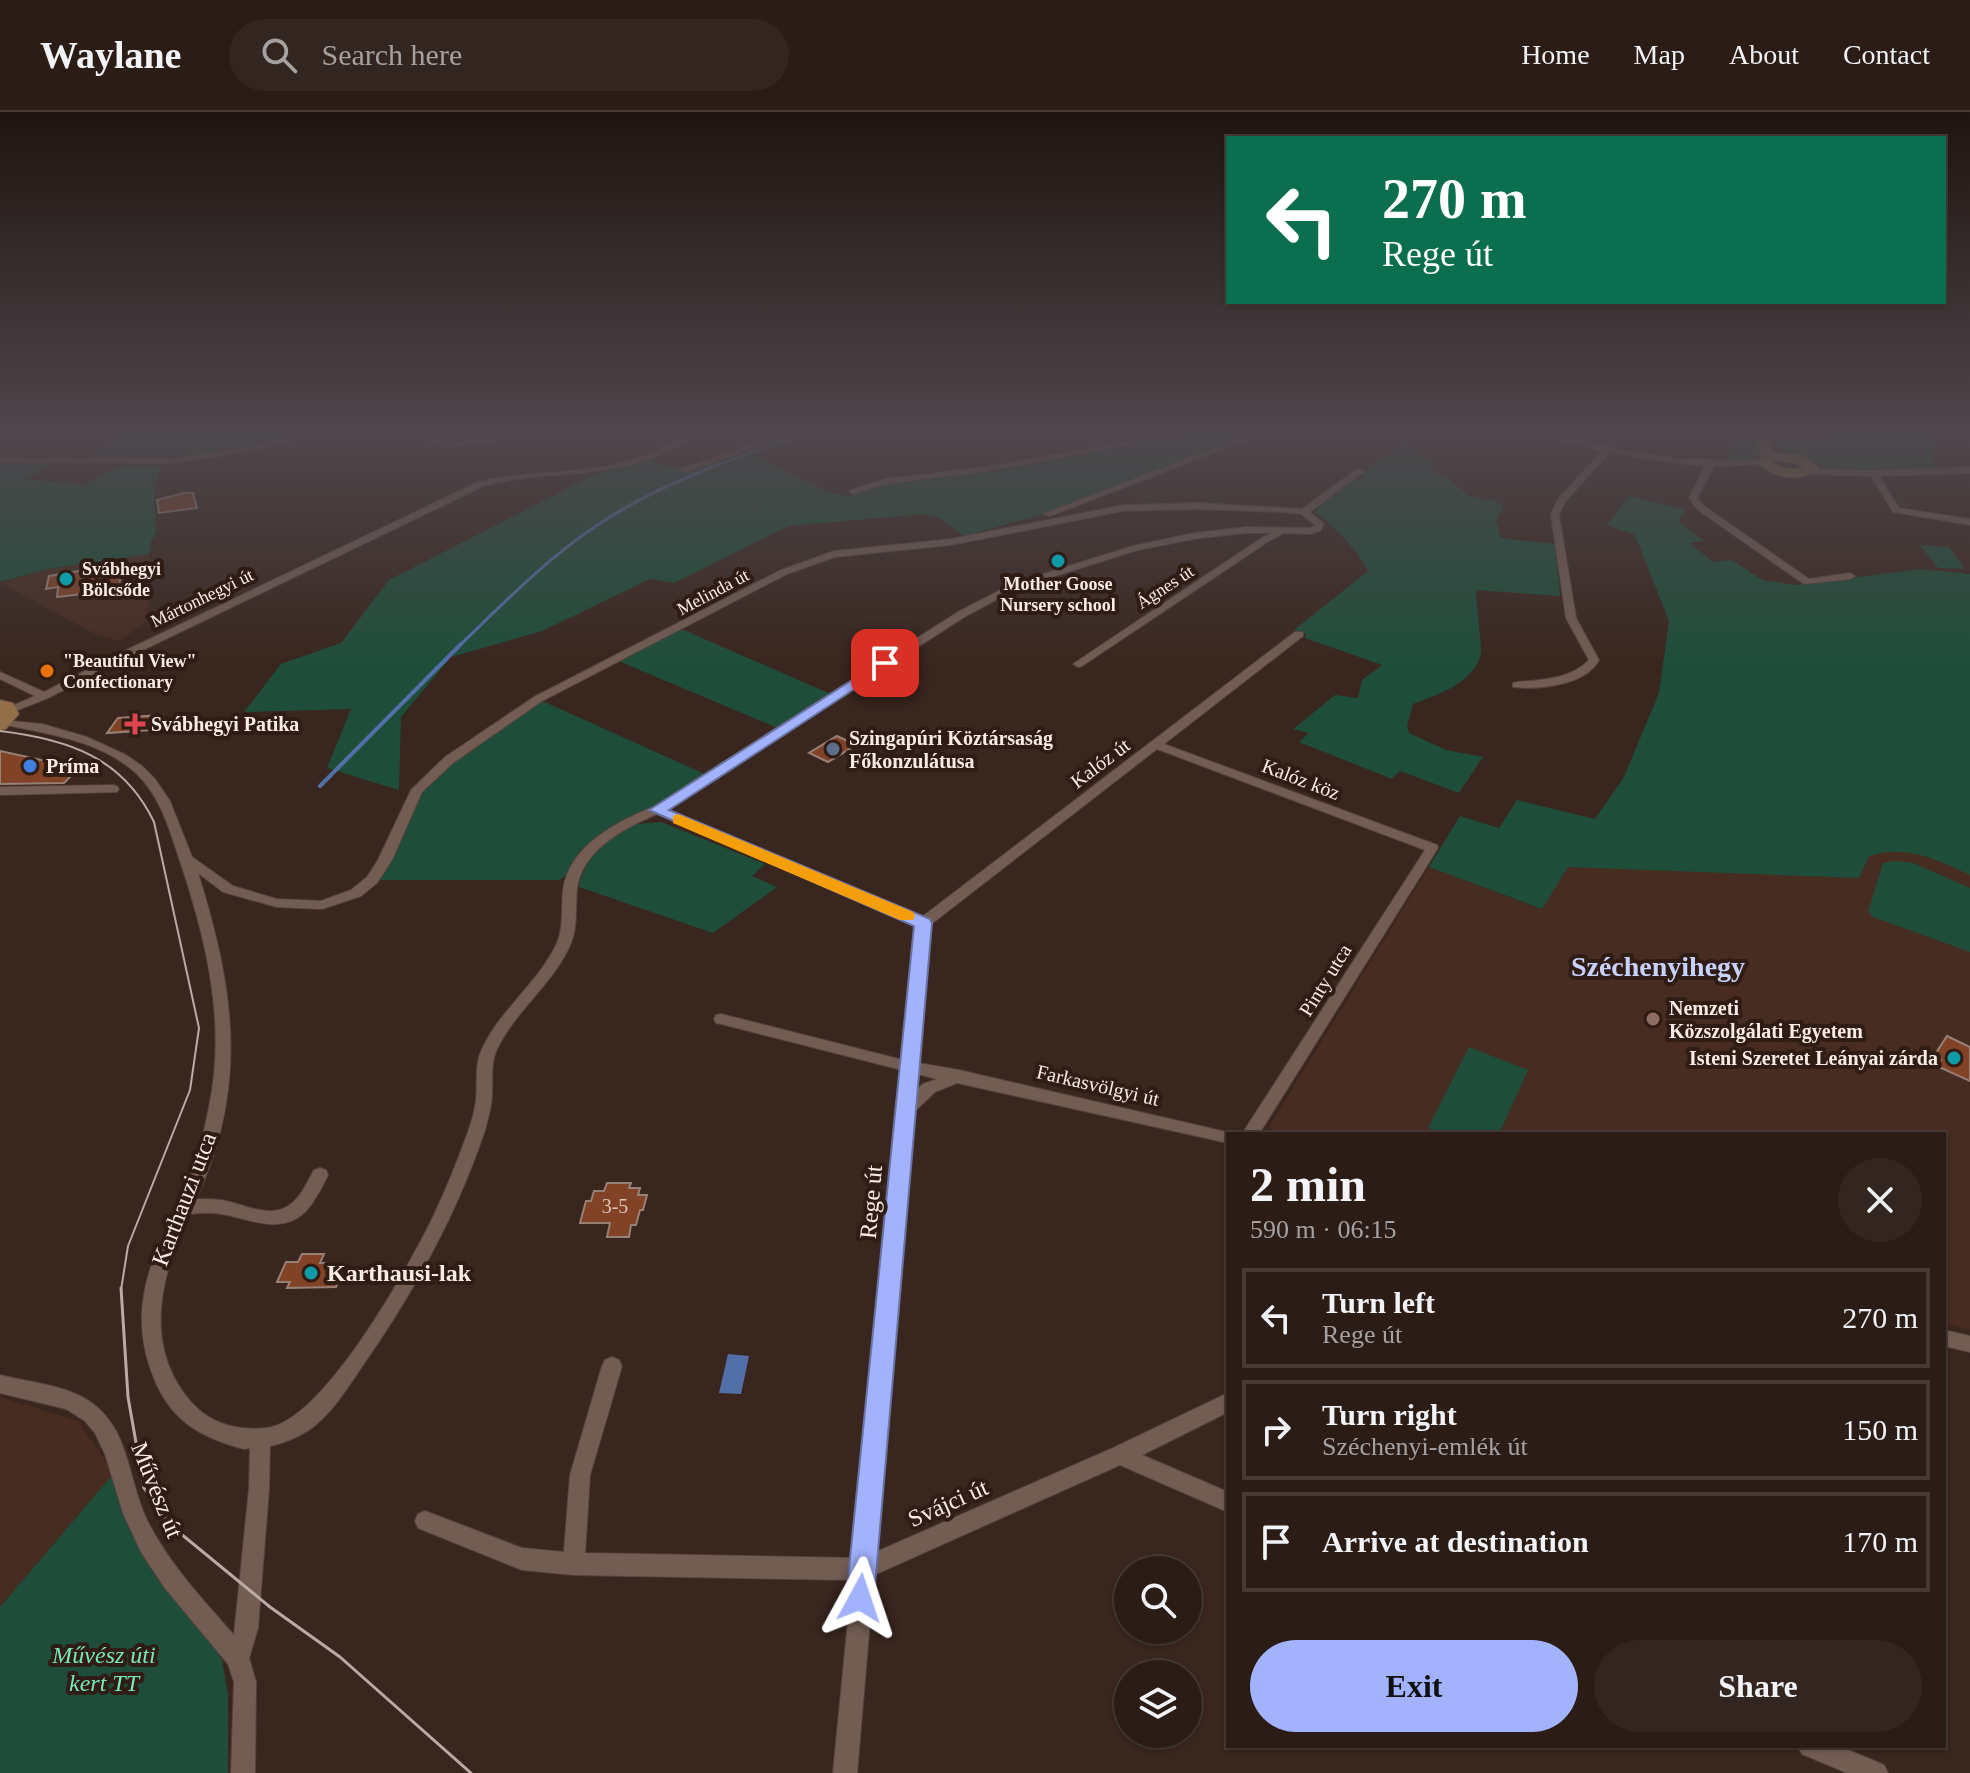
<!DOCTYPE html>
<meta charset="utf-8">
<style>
body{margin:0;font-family:Georgia,serif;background:#33251f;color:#f1f3f6;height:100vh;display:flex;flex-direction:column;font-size:30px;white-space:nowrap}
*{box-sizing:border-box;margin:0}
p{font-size:26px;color:#a6a1a1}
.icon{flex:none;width:44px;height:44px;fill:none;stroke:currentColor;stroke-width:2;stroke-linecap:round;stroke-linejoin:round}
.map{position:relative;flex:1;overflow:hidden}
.panel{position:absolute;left:1226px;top:1020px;width:720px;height:616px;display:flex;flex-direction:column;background:#2b1c16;border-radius:0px;box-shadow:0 2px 6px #0004,0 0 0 2px #473a35}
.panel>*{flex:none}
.top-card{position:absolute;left:1226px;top:24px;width:720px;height:168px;border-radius:0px;box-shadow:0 2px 6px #0004,0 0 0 2px #473a35;background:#0b6e4f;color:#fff;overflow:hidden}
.buttons{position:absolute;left:1114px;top:1444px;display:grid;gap:16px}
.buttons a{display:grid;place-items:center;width:88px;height:88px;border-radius:50%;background:#2b1c16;box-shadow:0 2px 6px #0004,0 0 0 2px #473a35;font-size:40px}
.pin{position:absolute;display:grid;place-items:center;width:68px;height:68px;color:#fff;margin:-34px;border-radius:16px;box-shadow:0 4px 12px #0006}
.me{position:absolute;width:88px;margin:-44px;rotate:5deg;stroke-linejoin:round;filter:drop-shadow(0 0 6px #0008)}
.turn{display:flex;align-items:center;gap:28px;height:168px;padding:0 24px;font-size:36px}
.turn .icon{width:104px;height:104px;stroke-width:2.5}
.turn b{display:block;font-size:56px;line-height:68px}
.round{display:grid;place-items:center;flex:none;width:84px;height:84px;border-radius:42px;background:#33251f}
.head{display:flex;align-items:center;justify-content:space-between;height:136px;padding:0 24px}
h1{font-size:48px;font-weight:800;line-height:60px}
.primary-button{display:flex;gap:16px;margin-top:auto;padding:16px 24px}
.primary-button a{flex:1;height:92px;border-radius:48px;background:#a2b2fd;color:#111;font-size:32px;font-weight:800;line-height:92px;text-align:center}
.primary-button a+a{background:#33251f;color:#f1f3f6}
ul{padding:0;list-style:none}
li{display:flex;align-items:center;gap:24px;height:100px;margin:0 16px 12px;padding:0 8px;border:4px solid #473a35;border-radius:0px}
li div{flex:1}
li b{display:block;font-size:30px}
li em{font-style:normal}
header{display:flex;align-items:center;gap:48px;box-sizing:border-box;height:112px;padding:0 40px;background:#2b1c16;border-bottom:2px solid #473a35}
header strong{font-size:38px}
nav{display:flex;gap:44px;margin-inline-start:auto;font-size:28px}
.search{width:560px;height:72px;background:#33251f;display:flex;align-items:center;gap:20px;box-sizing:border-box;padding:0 28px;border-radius:44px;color:#a6a1a1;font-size:30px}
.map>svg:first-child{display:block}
</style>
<header>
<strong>Waylane</strong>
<div class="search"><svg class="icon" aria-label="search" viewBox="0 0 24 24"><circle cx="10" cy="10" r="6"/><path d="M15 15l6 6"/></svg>Search here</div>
<nav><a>Home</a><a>Map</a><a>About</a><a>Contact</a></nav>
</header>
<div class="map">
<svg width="1970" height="1661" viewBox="0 0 1970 1661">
<rect width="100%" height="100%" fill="#39261e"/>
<path fill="#462c21" d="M149 442 148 509 119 529 97 523 1 471 48 457Z
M1847 715 1970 730V1218L1944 1211V1022H1285L1268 1016 1429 755 1541 797 1567 755Z
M0 1285 78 1309 114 1361 0 1495Z"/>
<path fill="#1e4e3a" d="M128 322H309C233 338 165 352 87 346Z
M1196 322H1255L1056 399 964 424 941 407 923 402 788 414 674 471 650 467 542 519 451 545 401 605 399 678 327 656 351 597 244 600 281 552 341 531 389 468 598 361 648 349 691 359 745 338 787 361 832 381 850 384 879 373 985 359 987 361Z
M1719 322 1755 330 1762 342 1750 349 1720 348 1734 342 1735 332Z
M1833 322H1932L1931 347 1939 355 1861 358 1831 356 1786 340 1767 324 1829 331Z
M1403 332 1432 351 1433 360 1449 367 1469 384 1495 389 1504 394 1496 409 1501 426 1555 432 1560 484 1476 478C1476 490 1482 533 1481 541 1475 571 1437 583 1413 592L1407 613 1409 621 1446 638 1483 645 1459 681 1400 659 1392 667 1299 630 1309 621 1293 617 1335 583 1358 586 1362 568 1382 553 1305 526 1306 522 1294 518 1368 459C1358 439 1334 413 1316 401L1317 396 1354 367 1360 368 1365 364 1360 362Z
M25 350 55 351 26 367 84 373 119 354H161L154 378 156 421 151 429 149 442 48 457 0 470V351Z
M1629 384 1687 398 1678 409 1704 429 1689 431 1713 450 1732 448 1762 468 1795 473 1921 457 1970 462V763C1937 747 1905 732 1869 744L1859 766 1568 755 1542 797 1429 755 1460 704 1499 716 1517 688 1595 707 1624 665 1659 581 1669 509 1635 423 1607 413Z
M1920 433 1949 435 1965 457 1938 456Z
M679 516 833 583 780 617 616 548Z
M538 587 709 664 625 712 575 758 559 768H372L417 678Z
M661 710 765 752 752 764 777 775 713 821 579 775C583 751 606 723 630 714 639 711 652 711 661 710Z
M1895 749 1913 751 1970 776V840L1873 805 1868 800 1883 751Z
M1469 935 1528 958 1499 1022H1443L1428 1016Z
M114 1361 222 1548 228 1582V1661H0V1495Z"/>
<path fill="#526fa8" d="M728 1242 749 1244 741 1282 719 1281Z"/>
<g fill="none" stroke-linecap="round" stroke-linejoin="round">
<path stroke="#526fa8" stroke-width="3" d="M459 534C502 493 544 449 593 416 657 372 733 346 806 322"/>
<path stroke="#526fa8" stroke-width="4" d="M320 674 461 532"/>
</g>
<path fill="#814226" stroke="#978076" stroke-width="2" d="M184 381H193L197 396 159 401 157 388Z
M121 452 119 481 90 486 91 481 57 485 58 475 46 477 49 464Z
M162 603 152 618 107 621 118 606Z
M837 624 856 633 828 650 809 641Z
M0 639 46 649 76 659 64 671 0 672Z
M1947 924 1970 935V969L1937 954 1941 948 1934 944Z
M607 1071H631L629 1076H640L638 1083H647L643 1098H640L636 1113H631L629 1125H607L610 1111H580L586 1089H591L594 1079H604Z
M302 1142H324L320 1151H345L336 1175 287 1176 290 1170H277L286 1150H298Z"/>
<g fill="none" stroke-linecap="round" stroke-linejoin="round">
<g stroke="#54443d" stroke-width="2">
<path id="street" d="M304 322H320L234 342 171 351 0 350V346L171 347 234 338Z
M427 322H435L437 328 461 330 497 322H510C486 334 456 337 430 332Z
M686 322H696C625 374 561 353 484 374L120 549 48 586 13 600 9 601 3 598 35 584 0 567V560L44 580 112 545 478 370C526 358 575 363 622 351 645 345 665 333 686 322Z
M781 322H793L685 360 678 358Z
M1168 322H1187L987 359 885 372 853 382 849 379 884 367 987 355Z
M1251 322H1263L1050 404 1043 402Z
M1537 322H1552L1623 338 1679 347 1766 348V352H1763L1714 354 1697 386 1704 394 1809 467 1850 461 1855 464 1850 467 1804 472 1698 398 1689 386 1705 354 1651 348 1610 340 1565 390 1559 402 1576 506 1599 548C1586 573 1539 578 1513 575V571L1517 570C1542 568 1571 567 1589 548L1566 506 1551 402 1558 387 1602 339Z
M1734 322H1754L1766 326 1762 328Z
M1970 355V361L1879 364 1899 396 1970 407V413L1893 400 1871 364 1810 362 1806 359 1810 356 1863 359Z
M1357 357 1364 359 1310 400 1324 412 1320 419 1310 422 1284 421 1269 429 1082 554 1078 555 1073 552 1263 425 1272 421H1246L1194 427 1138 438 1020 475 966 504 666 697 922 805 1295 520H1303V524L1164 632 1437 733 1438 736 1259 1022H1242L1425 738 1157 637 930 813 918 951 959 958 1235 1022H1228V1031L957 971 935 980 914 1000 876 1440 1113 1336 1228 1281V1300L1142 1343 1228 1380V1400L1120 1353 874 1463 857 1661H833L852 1468 574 1463 522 1458 418 1416 415 1409 418 1402 425 1399 522 1436 564 1440 570 1363 602 1254 605 1248 612 1245 619 1248 622 1254 590 1363 585 1441 854 1446 902 958 721 912 716 911 714 907 716 903 721 902 903 948 916 813 657 702C624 716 582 738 577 777 575 795 578 814 571 831 554 871 517 897 498 935 490 950 493 966 492 982 492 994 488 1006 485 1018 457 1102 414 1180 363 1253 348 1275 331 1303 309 1318 298 1325 282 1332 270 1334L269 1377 258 1516 249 1546 256 1570 255 1661H231L234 1570 228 1552 164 1475 141 1440 123 1401 105 1342 95 1321 85 1309 66 1297 0 1281V1263C31 1271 73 1273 98 1296 131 1325 129 1375 149 1412 171 1454 203 1488 234 1523L249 1377 250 1336 244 1337C203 1326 174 1311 156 1271 118 1184 165 1130 194 1054 201 1035 205 1015 209 995 227 911 206 826 179 746 169 716 160 684 136 661 99 628 48 622 1 612V608L42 612 87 625 126 643 142 654 155 667 170 689 192 745 233 774 277 787 321 789 351 778 367 765 378 748 411 678 445 645 534 585 781 458 834 439 951 427 1123 393 1198 391 1302 397ZM1198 397 1282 400 1301 402 1315 413 1310 416 1246 415 1194 421 1133 434 1014 471 958 500 653 695C616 710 569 734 563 778 561 796 564 815 557 831 539 870 502 896 483 935 474 951 478 970 476 988 475 998 472 1008 469 1017 458 1048 446 1078 432 1107 408 1156 322 1311 266 1316 237 1319 210 1312 190 1289 142 1232 161 1163 189 1102 200 1101 210 1100 221 1102 248 1106 280 1124 305 1100 315 1090 322 1075 328 1063L326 1058 320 1056 314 1058C307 1070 301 1086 288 1094 269 1107 241 1091 221 1088 213 1087 204 1087 196 1087 249 974 234 876 198 761L223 780 277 795 322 797 361 784 377 771 392 748 422 680 453 651 542 589 787 462 835 445 951 433 1123 399ZM917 962 937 967 923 972 915 979Z
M113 673 117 674 119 677 117 680 0 683V675Z
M1944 1218 1970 1224V1240L1944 1234Z
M1798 1634H1839L1884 1653 1888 1661H1847L1802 1642Z"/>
</g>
<g stroke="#54443d" stroke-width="2">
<path id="secondary" d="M1755 322H1767L1774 341 1804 344 1820 356C1802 372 1772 366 1757 350L1762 345ZM1776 349 1796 351 1804 356 1788 357 1772 351Z
M0 588 13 591 19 602 6 617 0 618Z"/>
</g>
<use href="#street" fill="#735d53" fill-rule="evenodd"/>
<use href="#secondary" fill="#936f49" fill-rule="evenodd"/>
<path stroke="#b9aaa4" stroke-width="2" d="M0 619C67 627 123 645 154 710L199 916 190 978 128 1134 121 1178"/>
<path stroke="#b9aaa4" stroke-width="3" d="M121 1176 128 1285 144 1376 169 1412 270 1495 340 1545 471 1661"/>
</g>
<linearGradient id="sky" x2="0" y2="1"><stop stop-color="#1f1510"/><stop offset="0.58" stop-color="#4e474c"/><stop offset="1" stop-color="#4e474c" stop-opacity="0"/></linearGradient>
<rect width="1970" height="555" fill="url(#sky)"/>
<path fill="#a2b2fd" stroke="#6974a4" stroke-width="2" d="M885 547 890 548V554L669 698 930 807 932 811 874 1486 870 1496 860 1500 850 1496 846 1486 914 814 649 698Z"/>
<path fill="#f59e0b" d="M678 702 913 800 915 804 913 808H900L673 711V704Z"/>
<g fill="#0f9aa8" stroke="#2f1c14" stroke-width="3">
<circle cx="1058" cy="449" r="8"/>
<circle cx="66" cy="467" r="8"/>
<circle cx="1954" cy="946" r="8"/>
<circle cx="311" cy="1161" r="8"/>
</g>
<circle fill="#e8710a" stroke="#2f1c14" stroke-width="3" cx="47" cy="559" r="8"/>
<path fill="#e0444e" stroke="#2f1c14" stroke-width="3" d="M131 600h8v8h8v8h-8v8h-8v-8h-8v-8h8z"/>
<circle fill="#5c6f8a" stroke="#2f1c14" stroke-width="3" cx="833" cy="637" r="8"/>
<circle fill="#3f7fe0" stroke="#2f1c14" stroke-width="3" cx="30" cy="654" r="8"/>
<circle fill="#8d6e63" stroke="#2f1c14" stroke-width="3" cx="1653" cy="907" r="8"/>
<g text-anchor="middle" stroke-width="8" stroke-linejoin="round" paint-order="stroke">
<g font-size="18" font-weight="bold" fill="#f9ece6" stroke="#2f1c14" text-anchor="start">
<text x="82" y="463">Svábhegyi<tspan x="82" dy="21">Bölcsőde</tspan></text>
<text x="1058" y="478" text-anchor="middle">Mother Goose<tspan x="1058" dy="21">Nursery school</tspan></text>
<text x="63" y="555">"Beautiful View"<tspan x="63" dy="21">Confectionary</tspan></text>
</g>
<g font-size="18" fill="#f9ece6" stroke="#2f1c14">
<text transform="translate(1165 475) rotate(-33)" y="6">Ágnes út</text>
<text transform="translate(713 480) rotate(-28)" y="6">Melinda út</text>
<text transform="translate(202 486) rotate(-26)" y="6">Mártonhegyi út</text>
</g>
<g font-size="20" font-weight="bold" fill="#f9ece6" stroke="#2f1c14" text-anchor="start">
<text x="151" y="619">Svábhegyi Patika</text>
<text x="849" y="633">Szingapúri Köztársaság<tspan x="849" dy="23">Főkonzulátusa</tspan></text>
<text x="46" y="661">Príma</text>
<text x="1669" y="903">Nemzeti<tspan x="1669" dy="23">Közszolgálati Egyetem</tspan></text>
<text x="1938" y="953" text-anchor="end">Isteni Szeretet Leányai zárda</text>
</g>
<g font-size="20" fill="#f9ece6" stroke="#2f1c14">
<text transform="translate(1100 651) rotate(-37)" y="7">Kalóz út</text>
<text transform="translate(1301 667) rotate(21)" y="7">Kalóz köz</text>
<text transform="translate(1325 868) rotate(-58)" y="7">Pinty utca</text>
<text transform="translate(1098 973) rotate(13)" y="7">Farkasvölgyi út</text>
</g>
<g font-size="20" fill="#dbc2b6">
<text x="615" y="1101">3-5</text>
</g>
<g font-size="24" fill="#f9ece6" stroke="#2f1c14">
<text transform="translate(184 1087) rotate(-69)" y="8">Karthauzi utca</text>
<text transform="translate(871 1090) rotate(-85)" y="8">Rege út</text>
<text transform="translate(157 1378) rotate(68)" y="8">Művész út</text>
<text transform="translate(948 1391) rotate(-24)" y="8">Svájci út</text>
</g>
<g font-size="24" font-weight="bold" fill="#f9ece6" stroke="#2f1c14" text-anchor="start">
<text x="327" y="1169">Karthausi-lak</text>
</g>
<g font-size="24" font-style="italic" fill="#77e9b8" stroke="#2f1c14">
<text x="104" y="1551">Művész úti<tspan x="104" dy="28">kert TT</tspan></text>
</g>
<g font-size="28" font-weight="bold" fill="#c7d2fc" stroke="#2f1c14">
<text x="1658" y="864">Széchenyihegy</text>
</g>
</g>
</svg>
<div class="buttons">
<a><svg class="icon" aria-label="search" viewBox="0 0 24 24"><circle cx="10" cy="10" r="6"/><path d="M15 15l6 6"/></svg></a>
<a><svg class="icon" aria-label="layers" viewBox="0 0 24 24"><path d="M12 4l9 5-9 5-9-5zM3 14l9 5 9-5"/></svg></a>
</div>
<div class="pin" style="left:885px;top:551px;background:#d93025"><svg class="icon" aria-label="arrive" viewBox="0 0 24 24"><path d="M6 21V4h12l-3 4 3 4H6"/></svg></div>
<svg class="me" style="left:860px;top:1486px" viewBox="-20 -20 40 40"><path d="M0-17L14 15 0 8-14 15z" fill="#a2b2fd" stroke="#fff" stroke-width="4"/></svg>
<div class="top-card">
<div class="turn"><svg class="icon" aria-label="left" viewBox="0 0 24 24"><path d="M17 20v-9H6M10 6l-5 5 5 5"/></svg><div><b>270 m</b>Rege út</div></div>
</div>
<section class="panel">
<div class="head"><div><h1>2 min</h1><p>590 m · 06:15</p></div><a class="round"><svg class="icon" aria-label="close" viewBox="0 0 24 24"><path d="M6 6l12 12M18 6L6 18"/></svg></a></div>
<ul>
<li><svg class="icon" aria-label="left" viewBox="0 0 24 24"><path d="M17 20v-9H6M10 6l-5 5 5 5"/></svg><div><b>Turn left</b><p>Rege út</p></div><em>270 m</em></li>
<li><svg class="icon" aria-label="right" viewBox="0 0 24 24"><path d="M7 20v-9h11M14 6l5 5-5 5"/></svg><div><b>Turn right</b><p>Széchenyi-emlék út</p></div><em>150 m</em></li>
<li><svg class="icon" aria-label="arrive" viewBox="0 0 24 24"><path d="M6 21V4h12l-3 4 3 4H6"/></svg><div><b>Arrive at destination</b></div><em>170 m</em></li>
</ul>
<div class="primary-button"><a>Exit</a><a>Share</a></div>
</section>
</div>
